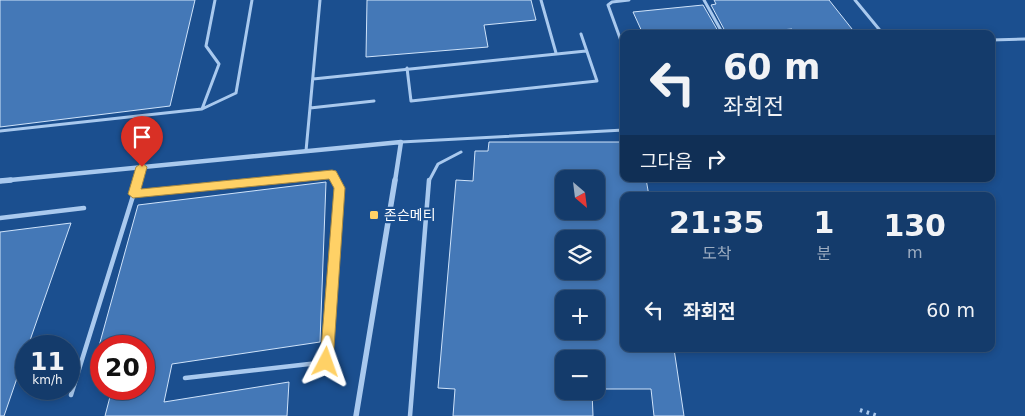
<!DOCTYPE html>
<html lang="ko">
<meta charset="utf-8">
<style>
body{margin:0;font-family:"DejaVu Sans","Noto Sans KR",sans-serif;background:#1d4271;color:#f1f3f6;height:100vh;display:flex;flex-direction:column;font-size:19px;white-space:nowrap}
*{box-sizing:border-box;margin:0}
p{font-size:16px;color:#9dadc1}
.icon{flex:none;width:28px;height:28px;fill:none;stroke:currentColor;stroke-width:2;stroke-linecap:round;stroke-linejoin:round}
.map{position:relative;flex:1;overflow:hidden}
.sheet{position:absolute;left:620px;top:192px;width:375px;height:160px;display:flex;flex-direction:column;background:#143b6b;border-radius:10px;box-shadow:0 2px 8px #0003,0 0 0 1px #33557e}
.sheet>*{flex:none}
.guide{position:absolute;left:620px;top:30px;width:375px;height:152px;border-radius:10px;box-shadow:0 2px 8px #0003,0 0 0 1px #33557e;background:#143b6b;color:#f1f3f6;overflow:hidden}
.needle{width:32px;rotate:152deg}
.tools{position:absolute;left:555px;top:170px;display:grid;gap:10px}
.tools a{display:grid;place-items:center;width:50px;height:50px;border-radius:10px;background:#143b6b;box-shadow:0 2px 8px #0003,0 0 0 1px #33557e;font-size:25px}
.speed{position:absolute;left:15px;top:335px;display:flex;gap:10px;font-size:25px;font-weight:700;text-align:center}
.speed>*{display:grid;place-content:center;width:65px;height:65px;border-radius:50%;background:#143b6b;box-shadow:0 2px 8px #0003,0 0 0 1px #33557e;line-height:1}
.speed small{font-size:12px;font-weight:400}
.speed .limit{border:8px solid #d22;background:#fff;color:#111}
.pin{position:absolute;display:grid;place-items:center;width:42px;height:42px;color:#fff;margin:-51px -21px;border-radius:50% 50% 50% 0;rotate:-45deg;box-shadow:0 0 5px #0007}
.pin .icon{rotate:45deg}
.me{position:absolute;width:55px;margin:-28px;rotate:4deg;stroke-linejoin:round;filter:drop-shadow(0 0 4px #0008)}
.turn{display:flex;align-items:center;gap:18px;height:105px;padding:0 20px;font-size:22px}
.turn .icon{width:65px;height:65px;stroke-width:2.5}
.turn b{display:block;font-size:35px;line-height:42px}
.then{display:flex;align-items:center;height:48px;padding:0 20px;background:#0003;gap:10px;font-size:19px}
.eta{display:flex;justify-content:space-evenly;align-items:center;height:85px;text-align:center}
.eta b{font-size:30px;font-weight:700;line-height:35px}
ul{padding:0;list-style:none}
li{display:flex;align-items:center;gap:15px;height:65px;padding:0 20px}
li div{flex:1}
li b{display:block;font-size:19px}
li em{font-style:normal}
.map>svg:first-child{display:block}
</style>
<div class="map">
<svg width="1025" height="416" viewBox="0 0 1025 416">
<rect width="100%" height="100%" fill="#1b4f8f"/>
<path fill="#4478b7" stroke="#cfe3fa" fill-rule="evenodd" d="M0 0H195L170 106 0 127Z
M367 0H531L536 20 484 25 488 47 366 57Z
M714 0H829L856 34H795L792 29 737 34 735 30 725 31 711 5 716 4Z
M703 5 718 31 694 34H643L633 12Z
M489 142H624V179H646L649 196H624V349H674L684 416H654L651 389H596V359H564V391H592L593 416H453L455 389 438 388 456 180 473 181 475 151H488ZM564 179H596V211H564ZM564 239H596V271H564ZM564 299H596V331H564Z
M326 182 320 342 172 364 164 402 289 382 287 416H105L112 389H144V346H99L138 205Z
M71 223 28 346H26V352L4 416H0V232Z"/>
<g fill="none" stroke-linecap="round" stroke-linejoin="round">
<path stroke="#a9c9ee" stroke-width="4" stroke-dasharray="2.5 4.5" stroke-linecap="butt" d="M860 410 878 416"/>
<path stroke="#a9c9ee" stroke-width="3" d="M541 0 556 53
M704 0 723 34
M855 0 883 34
M991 40 1025 39
M624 49 608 5 612 2 629 0
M407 68 411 101 597 81 581 34
M313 79 586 51
M310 108 374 101
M202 109 219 64 206 46 215 0
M0 131 202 109 236 93 252 0
M401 142 624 130
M306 151 320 0
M138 181 142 167
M260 181 332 174 336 181
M429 181 438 164 461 152"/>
<path stroke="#a9c9ee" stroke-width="4.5" d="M133 194 273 180
M0 218 84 208
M185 378 327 362 340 188 335 180
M71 395 138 180
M410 416 429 180"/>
<path stroke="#a9c9ee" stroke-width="4.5" d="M0 181 401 142 395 181"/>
<path stroke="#a9c9ee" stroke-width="5.5" d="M0 181 11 180
M356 416 395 180"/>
</g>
<path fill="#ffd166" stroke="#a68842" d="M142 163 147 167 141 189 332 170 336 171 345 188 333 362 331 367 326 369 322 367 320 362 334 188 329 179 133 198 128 194 136 167Z"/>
<rect fill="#ffd166" stroke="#1b4f8f" stroke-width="2" x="369" y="210" width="10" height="10" rx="2.5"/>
<g text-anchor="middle" stroke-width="4.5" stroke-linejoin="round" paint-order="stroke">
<g font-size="14" fill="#fff" stroke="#1b4f8f" text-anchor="start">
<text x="384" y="220">존슨메티</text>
</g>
</g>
</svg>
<div class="tools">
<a><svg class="needle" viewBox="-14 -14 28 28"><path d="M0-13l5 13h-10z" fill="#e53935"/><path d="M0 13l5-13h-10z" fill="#9dadc1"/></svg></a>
<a><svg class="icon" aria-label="layers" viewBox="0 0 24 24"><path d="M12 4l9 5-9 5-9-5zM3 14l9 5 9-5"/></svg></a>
<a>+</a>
<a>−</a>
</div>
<div class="speed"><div>11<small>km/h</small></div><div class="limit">20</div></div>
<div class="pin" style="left:142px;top:167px;background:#d93025"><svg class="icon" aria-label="arrive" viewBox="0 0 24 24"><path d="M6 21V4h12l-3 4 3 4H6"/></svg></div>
<svg class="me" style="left:326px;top:362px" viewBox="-20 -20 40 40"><path d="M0-17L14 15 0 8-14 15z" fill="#ffd166" stroke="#fff" stroke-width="4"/></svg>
<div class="guide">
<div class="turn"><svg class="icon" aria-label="left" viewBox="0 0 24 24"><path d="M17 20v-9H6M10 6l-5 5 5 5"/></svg><div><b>60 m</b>좌회전</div></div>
<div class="then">그다음<svg class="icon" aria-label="right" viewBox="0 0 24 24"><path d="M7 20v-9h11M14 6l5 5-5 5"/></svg></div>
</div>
<section class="sheet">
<div class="eta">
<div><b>21:35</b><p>도착</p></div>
<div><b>1</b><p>분</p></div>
<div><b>130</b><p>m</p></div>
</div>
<ul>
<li><svg class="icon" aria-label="left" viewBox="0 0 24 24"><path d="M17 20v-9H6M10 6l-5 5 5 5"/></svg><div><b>좌회전</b></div><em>60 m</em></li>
</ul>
</section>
</div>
